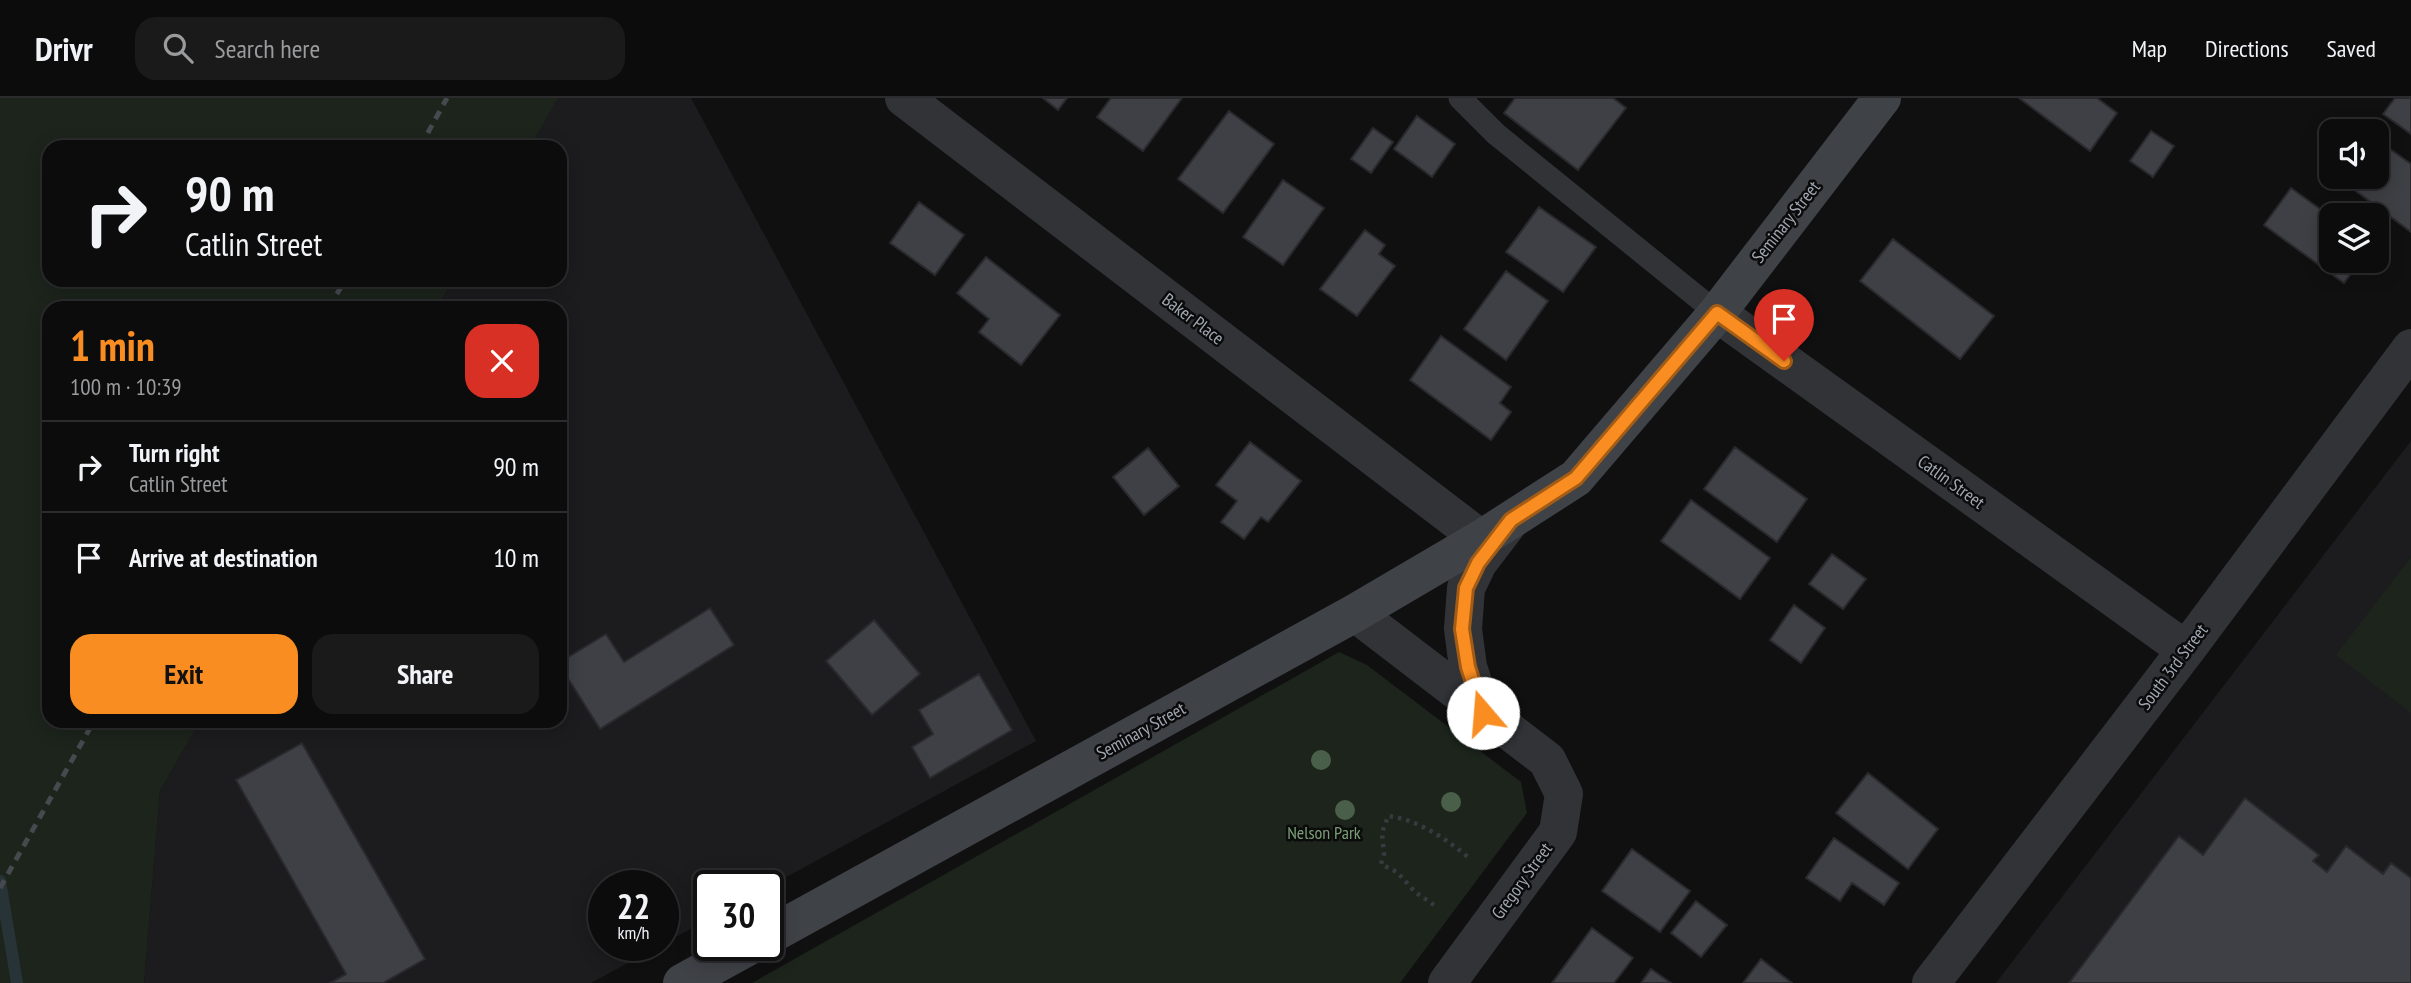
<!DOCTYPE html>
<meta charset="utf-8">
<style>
body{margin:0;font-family:"PT Sans Narrow",sans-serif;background:#1a1a1b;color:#f1f3f6;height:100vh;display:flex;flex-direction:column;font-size:26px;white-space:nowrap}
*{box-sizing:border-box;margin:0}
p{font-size:23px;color:#9a9b9d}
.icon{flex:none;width:38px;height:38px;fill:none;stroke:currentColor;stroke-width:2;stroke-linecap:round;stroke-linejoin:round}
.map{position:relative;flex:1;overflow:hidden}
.details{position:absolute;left:42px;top:203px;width:525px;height:427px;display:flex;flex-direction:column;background:#0c0c0d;border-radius:21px;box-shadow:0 4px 18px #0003,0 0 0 2px #2c2c2e}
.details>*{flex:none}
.guide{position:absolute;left:42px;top:42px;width:525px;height:147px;border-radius:21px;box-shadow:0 4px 18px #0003,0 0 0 2px #2c2c2e;background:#0c0c0d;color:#f1f3f6;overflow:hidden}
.controls{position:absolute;left:2319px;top:21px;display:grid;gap:14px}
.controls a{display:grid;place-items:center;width:70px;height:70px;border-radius:14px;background:#0c0c0d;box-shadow:0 4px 18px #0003,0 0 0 2px #2c2c2e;font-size:35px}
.speed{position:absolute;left:588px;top:772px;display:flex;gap:14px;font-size:35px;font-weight:700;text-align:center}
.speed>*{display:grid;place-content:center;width:91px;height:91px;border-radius:50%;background:#0c0c0d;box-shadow:0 4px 18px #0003,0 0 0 2px #2c2c2e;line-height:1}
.speed small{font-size:18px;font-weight:400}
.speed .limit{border:4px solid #111;border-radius:10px;background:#fff;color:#111}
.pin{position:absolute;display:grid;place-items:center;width:60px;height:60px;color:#fff;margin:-72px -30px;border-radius:50% 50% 50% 0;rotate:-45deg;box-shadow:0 0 7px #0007}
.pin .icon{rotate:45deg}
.me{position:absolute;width:77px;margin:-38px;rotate:342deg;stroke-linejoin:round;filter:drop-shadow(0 0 5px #0008)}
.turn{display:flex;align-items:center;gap:24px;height:147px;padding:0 28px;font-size:32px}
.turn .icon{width:91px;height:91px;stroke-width:2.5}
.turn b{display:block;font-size:49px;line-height:60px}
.round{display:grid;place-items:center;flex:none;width:74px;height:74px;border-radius:21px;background:#1a1a1b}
.overview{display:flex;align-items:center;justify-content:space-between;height:119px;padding:0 28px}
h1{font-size:42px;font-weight:800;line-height:52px;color:#f98d21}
.button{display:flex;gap:14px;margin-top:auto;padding:14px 28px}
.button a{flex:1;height:80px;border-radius:21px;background:#f98d21;color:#111;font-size:28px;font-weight:800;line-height:80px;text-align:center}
.button a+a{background:#1a1a1b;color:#f1f3f6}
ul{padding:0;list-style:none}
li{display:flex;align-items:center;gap:21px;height:91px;padding:0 28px;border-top:2px solid #2c2c2e}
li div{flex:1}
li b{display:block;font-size:26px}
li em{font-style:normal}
header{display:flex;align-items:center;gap:42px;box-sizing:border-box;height:98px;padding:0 35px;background:#0c0c0d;border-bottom:2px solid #2c2c2e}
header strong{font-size:33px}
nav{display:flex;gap:38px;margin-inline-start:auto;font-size:24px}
.search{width:490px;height:63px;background:#1a1a1b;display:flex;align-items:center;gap:18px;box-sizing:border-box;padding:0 24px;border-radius:21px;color:#9a9b9d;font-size:26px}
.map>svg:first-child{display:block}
</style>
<header>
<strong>Drivr</strong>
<div class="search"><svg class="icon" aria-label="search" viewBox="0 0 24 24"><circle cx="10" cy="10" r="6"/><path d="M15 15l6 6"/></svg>Search here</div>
<nav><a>Map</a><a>Directions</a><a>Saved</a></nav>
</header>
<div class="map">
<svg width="2411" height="885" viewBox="0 0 2411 885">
<rect width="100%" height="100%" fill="#101011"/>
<path fill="#1c1c1e" d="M558 0H691L1036 643 768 789 709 788V821L663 846V788H604V847H661L591 885H144L160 693 200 623H560V210H437L453 182H560V49H530Z
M2411 343V885H1996Z"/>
<path fill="#1c241c" d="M0 0H558L530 49H49V182H453L437 210H49V623H200L160 693 144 885H0Z
M2411 459V615L2336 557Z
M1339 554 1367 567 1521 684 1527 715 1400 885H752Z"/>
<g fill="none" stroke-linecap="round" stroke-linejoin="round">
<path stroke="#283337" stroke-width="12" d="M0 783 17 885"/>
</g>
<path fill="#3e4045" stroke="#2a2a2e" stroke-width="2" d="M1043 0H1067L1058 12Z
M1111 0H1182L1143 53 1097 19Z
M1515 0H1613L1626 10 1578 72 1504 15Z
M2019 0H2097L2117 15 2090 53Z
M2395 0H2411V36L2383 16Z
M1229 13 1274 46 1223 115 1178 81Z
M1417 18 1455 46 1432 79 1394 51Z
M1373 30 1393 44 1371 75 1351 61Z
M2151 33 2174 48 2153 79 2130 63Z
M2376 41 2411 66V134L2337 79H2376Z
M1283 82 1324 110 1283 167 1243 139Z
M2291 90 2331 119V163H2360L2344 185 2264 127Z
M919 104 964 137 935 177 890 145Z
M1539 109 1596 149 1563 194 1506 154Z
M1365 132 1385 147 1379 156 1395 168 1357 218 1320 191Z
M1893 141 1994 218 1960 261 1860 183Z
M986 159 1060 217 1021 267 979 234 989 221 957 195Z
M1506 173 1548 203 1506 262 1464 231Z
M1441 238 1511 289 1500 305 1511 314 1491 342 1410 282Z
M1250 344 1301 383 1268 424 1261 419 1244 441 1221 424 1237 403 1216 387Z
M1735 349 1807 401 1777 444 1704 391Z
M1148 350 1179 388 1144 417 1113 379Z
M1691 402 1770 460 1740 501 1661 443Z
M1832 456 1866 481 1843 511 1809 486Z
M1794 507 1825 530 1801 565 1770 542Z
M710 510 734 547 600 631 560 568V564L606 536 624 564Z
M874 522 920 576 872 617 826 563Z
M979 576 1012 632 930 680 912 649 933 636 919 612Z
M302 645 425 861 383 885H330L346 876 236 682Z
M1868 675 1938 731 1908 771 1836 715Z
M2245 700 2319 757 2313 763 2327 774 2346 748 2383 776 2391 765 2411 780V885H2069L2179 738 2203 757Z
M1834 740 1899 785 1884 807 1852 785 1840 803 1806 780Z
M1632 751 1690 793 1660 834 1602 793Z
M1696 803 1727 827 1701 859 1671 835Z
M1592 830 1633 860 1614 885H1552Z
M1761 861 1792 885H1743Z
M1651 871 1671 885H1641Z"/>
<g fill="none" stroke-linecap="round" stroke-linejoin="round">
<path stroke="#373a3e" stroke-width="4.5" stroke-dasharray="3.5 5" stroke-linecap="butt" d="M1434 807 1415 794 1397 774 1381 766 1384 756 1382 735 1388 718C1417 721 1448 742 1469 760"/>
<path stroke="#313337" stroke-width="23" d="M1460 0 1496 36 1717 215"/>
<path stroke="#313337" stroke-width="38" d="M904 0 1481 441
M1717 215 2186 552
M1355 515 1547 662 1564 696 1558 734 1447 885
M1483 615 1468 569 1463 531 1466 490 1478 465 1507 427
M1931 885 2186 552 2411 250"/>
<path stroke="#3f4247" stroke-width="38" d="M768 838 1355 515 1481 441 1576 380 1717 215 1882 0
M682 885 751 847"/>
<path stroke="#46494e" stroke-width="5" stroke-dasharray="9 7" stroke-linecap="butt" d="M420 49 447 0
M329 210 345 182
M0 790 94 623"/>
</g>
<g fill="#4a5f49">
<circle cx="1321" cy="662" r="10"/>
<circle cx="1451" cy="704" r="10"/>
<circle cx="1345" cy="712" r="10"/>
</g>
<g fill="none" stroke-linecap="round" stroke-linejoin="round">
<g stroke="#a25c15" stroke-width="18">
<path id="route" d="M1483 615 1468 569 1462 531 1466 490 1478 465 1511 422 1576 380 1717 215 1784 263"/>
</g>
<use href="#route" stroke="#f98d21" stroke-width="12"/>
</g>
<g text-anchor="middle" stroke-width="5" stroke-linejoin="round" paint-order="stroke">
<g font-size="18" fill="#a0a9b3" stroke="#0b0b0c">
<text transform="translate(1786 124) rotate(-52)" y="6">Seminary Street</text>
<text transform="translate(1193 221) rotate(37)" y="6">Baker Place</text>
<text transform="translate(1951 384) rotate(36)" y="6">Catlin Street</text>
<text transform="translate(2173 569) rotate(-53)" y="6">South 3rd Street</text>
<text transform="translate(1141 633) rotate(-29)" y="6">Seminary Street</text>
<text transform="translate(1522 783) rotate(-54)" y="6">Gregory Street</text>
</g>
<g font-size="18" fill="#7a9f76" stroke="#0b0b0c">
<text x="1324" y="741">Nelson Park</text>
</g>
</g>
</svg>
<div class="controls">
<a><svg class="icon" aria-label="sound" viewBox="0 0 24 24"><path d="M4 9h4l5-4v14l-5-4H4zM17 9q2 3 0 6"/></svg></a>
<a><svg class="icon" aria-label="layers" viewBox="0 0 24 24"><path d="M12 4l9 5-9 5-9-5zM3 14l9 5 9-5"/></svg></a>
</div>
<div class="speed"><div>22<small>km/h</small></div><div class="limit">30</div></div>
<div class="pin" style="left:1784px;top:263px;background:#d93025"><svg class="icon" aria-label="arrive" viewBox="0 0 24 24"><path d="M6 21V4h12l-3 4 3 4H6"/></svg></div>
<svg class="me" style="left:1483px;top:615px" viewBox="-20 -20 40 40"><circle r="19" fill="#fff"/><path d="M0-13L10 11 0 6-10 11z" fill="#f98d21"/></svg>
<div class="guide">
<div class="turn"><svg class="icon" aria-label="right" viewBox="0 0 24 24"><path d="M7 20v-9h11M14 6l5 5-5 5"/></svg><div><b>90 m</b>Catlin Street</div></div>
</div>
<section class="details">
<div class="overview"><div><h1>1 min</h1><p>100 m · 10:39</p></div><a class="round" style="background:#d93025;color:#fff"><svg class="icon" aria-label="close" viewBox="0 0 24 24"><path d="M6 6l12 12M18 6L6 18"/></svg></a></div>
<ul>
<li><svg class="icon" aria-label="right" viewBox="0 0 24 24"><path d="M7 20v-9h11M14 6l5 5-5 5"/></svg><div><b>Turn right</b><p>Catlin Street</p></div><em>90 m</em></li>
<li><svg class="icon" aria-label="arrive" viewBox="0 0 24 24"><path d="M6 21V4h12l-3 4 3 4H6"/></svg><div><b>Arrive at destination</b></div><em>10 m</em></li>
</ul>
<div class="button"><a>Exit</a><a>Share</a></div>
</section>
</div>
